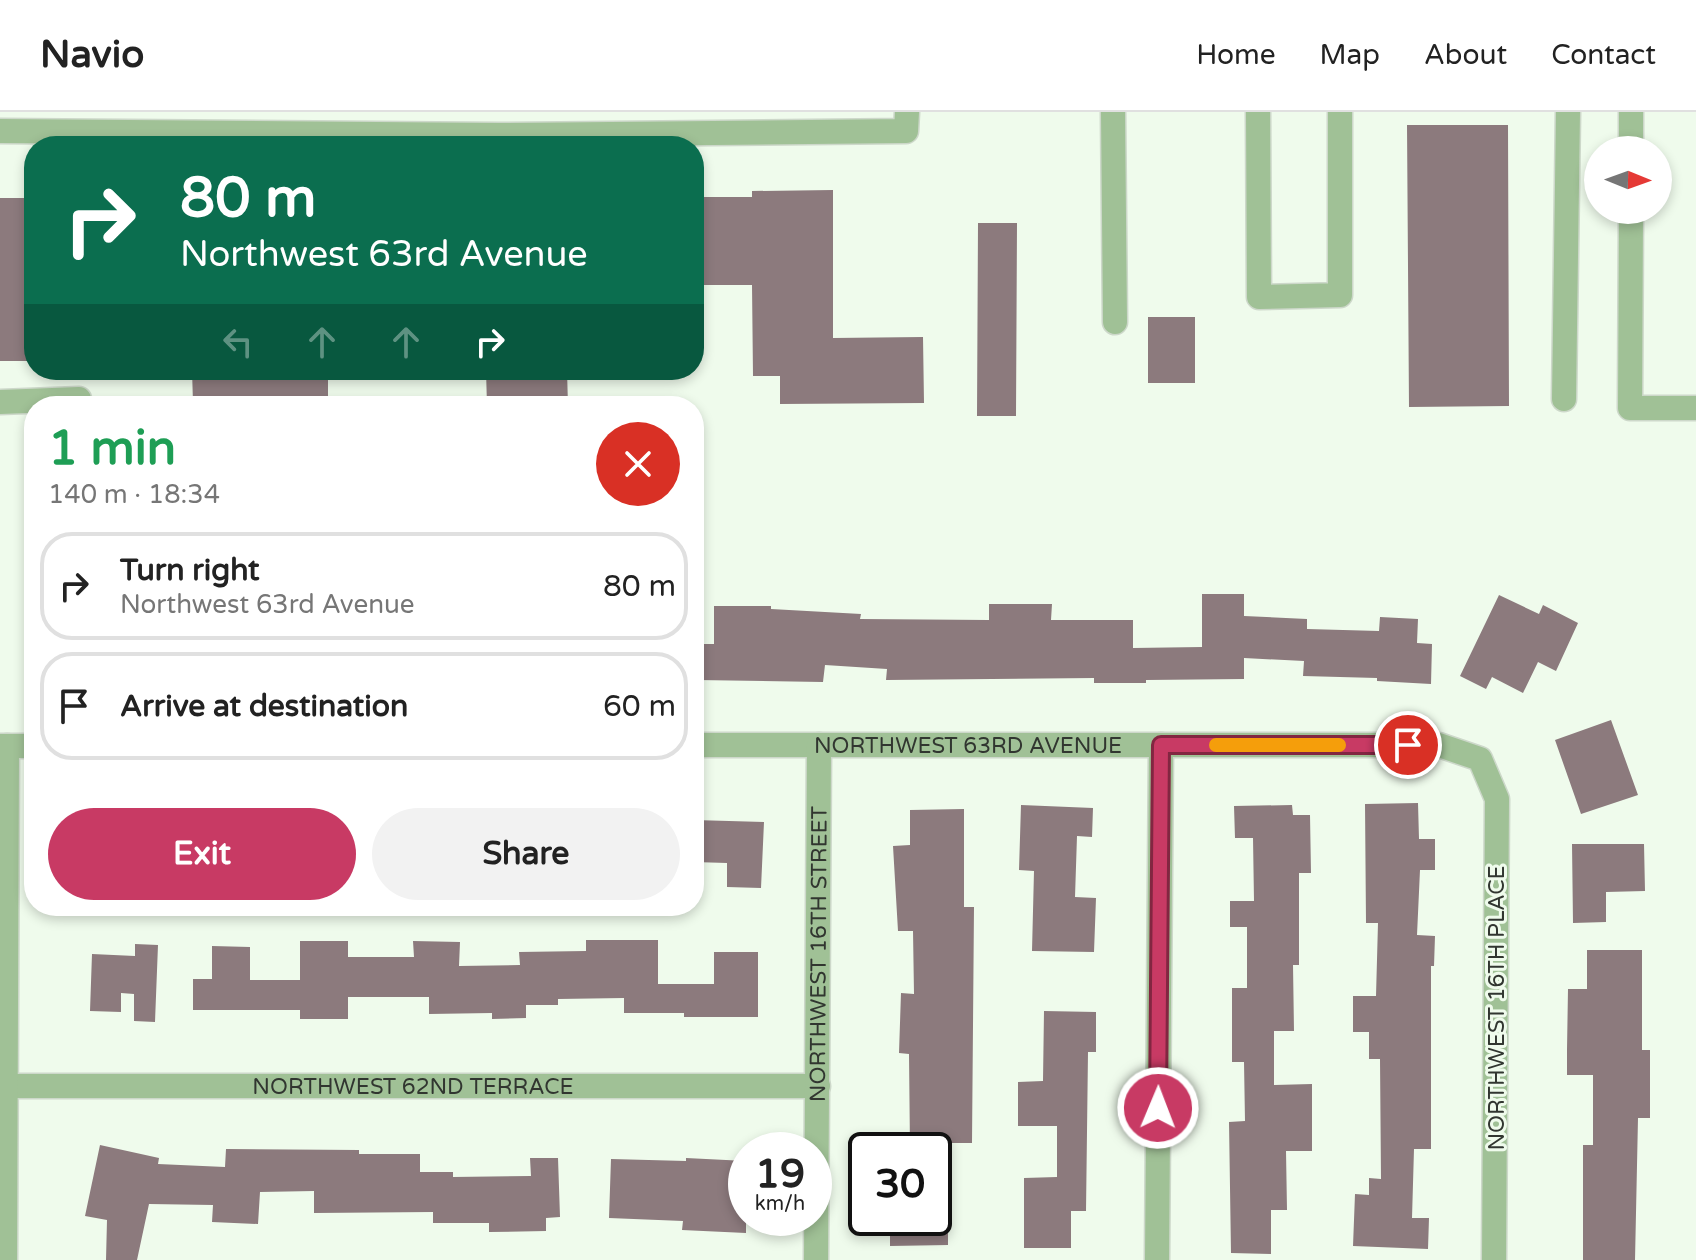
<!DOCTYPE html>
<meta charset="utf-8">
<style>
body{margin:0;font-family:"Varela Round",sans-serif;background:#f2f2f2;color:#222;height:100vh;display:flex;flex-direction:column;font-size:30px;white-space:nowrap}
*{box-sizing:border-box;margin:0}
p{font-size:26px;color:#767676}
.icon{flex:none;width:44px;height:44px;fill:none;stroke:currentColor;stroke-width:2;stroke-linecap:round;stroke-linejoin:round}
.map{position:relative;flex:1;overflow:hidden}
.sheet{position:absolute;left:24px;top:284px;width:680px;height:520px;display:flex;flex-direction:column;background:#fff;border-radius:32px;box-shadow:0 4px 12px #0003}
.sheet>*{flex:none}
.guide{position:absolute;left:24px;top:24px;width:680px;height:244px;border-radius:32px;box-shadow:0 4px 12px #0003;background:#0b6e4f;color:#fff;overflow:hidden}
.needle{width:52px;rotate:91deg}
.fabs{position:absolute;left:1584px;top:24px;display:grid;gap:16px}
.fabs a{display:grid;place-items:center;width:88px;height:88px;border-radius:50%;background:#fff;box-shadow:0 4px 12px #0003;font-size:40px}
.speed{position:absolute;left:728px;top:1020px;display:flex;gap:16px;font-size:40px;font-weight:700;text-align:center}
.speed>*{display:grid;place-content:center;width:104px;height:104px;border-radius:50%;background:#fff;box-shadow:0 4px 12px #0003;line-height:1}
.speed small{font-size:20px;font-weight:400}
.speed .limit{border:4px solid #111;border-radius:12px;background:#fff;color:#111}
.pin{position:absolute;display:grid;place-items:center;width:68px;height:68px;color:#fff;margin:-34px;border:4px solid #fff;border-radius:50%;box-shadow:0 2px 8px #0007}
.me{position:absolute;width:88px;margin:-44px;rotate:1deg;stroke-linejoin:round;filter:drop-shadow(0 0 6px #0008)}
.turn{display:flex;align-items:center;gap:28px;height:168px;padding:0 24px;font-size:36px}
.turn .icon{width:104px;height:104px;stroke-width:2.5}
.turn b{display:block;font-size:56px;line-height:68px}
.lanes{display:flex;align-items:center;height:76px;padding:0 24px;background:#0003;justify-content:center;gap:40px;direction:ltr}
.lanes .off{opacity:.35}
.round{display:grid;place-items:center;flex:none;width:84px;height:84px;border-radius:42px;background:#f2f2f2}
.head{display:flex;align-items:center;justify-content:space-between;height:136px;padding:0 24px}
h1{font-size:48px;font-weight:800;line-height:60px;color:#1e9e55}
.action{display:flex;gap:16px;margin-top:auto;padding:16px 24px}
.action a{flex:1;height:92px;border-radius:48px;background:#c83a64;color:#fff;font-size:32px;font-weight:800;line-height:92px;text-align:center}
.action a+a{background:#f2f2f2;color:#222}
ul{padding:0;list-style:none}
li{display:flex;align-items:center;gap:24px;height:108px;margin:0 16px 12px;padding:0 8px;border:4px solid #e0e0e0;border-radius:32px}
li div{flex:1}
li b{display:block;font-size:30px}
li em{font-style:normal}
header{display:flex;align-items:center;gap:48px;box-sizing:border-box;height:112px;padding:0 40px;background:#fff;border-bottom:2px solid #e0e0e0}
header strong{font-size:38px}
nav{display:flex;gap:44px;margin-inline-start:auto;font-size:28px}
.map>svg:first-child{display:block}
</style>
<header>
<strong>Navio</strong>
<nav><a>Home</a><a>Map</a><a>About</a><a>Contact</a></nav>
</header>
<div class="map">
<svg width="1696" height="1148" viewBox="0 0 1696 1148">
<rect width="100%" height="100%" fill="#effbec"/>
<path fill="#8c7a7d" d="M1407 13H1508L1509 294 1409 295Z
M833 78V226L923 225 924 291 780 292V264H753L752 173H694V85H752V79Z
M0 86H34V249H0Z
M978 111H1017L1016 304H977Z
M1148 205H1195V271H1148Z
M192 258H328V289L193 291Z
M486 258H567L568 294H487Z
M1202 482H1244V504L1307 507V517L1379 519 1380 505 1418 507 1417 531 1432 532 1431 572 1377 569V566L1303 564 1304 549 1244 546V567L1146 568V571H1094V566L886 568 887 557 825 553 823 570 697 568V532H714V494H771V497L861 502 860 507 989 508V492H1052L1051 508H1133V536L1202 535Z
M1499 483 1539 502 1543 493 1578 511 1556 559 1538 550 1523 581 1492 565 1486 577 1460 564Z
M1611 608 1638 683 1581 702 1555 628Z
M1418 691 1419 727H1435V758H1420L1417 823 1435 824 1434 854H1431V1037H1414L1412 1106H1429L1428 1137 1353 1134 1355 1082 1369 1083V1066L1381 1067 1380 947H1369V920H1353V884H1376L1378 811H1366L1365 692Z
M1021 693 1093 696 1092 725 1077 724 1075 785 1096 786 1094 840 1032 839 1034 759 1019 758Z
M1292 693 1293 703H1310L1311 761H1299V853H1293L1294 919H1274V973L1312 972V1039H1286L1287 1098H1271V1142L1231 1141 1229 1010 1245 1009 1244 950H1232V876H1247V815H1230V789H1254L1253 726H1235L1234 694Z
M964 697V795H974L972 1031H952V1038H910L909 942 899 941 901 881 914 882 913 819H898L893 734 910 733V698Z
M694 708 764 710 761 776 727 775V751L694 750Z
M1572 732H1644L1645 779 1606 780V810L1573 811Z
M586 828H658V872H714V840H758V905H684V901H624V886L558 887V893H526V906L492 907V901L429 902V885H348V907H300V898H193V867H212V834L250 835V868H300V829H348V845H414L413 829 460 830 459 854 520 853 519 840 586 839Z
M135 832 158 833 155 910 134 909V882L121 881V900L90 899 92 842 135 844Z
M1587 838H1642V938H1650V1006H1638L1635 1148H1583V1033H1593V963H1567V938L1568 877H1587Z
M1044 899 1096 900V940H1088L1086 1099H1071V1136H1024V1066L1057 1065V1014H1018V970L1043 969Z
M100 1033 159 1046 158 1052 225 1055 226 1037 359 1038V1042H420V1060H453V1065L531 1064 530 1046H558L560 1105 546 1106V1119L489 1120V1111H433V1100L314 1101V1079L260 1080 258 1112 212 1110 213 1093 149 1092 137 1148H106L107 1108 85 1104Z
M686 1046 746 1049V1121L682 1118 683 1109 609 1106 611 1047 686 1049Z
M890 1106H948V1133L890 1134Z"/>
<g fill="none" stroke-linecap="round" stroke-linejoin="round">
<g stroke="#cdd8ca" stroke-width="27">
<g id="minor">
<path d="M1113 0 1115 210"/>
<path d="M1258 0 1259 185 1340 183V0"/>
<path d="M0 19 498 23 906 19 907 0"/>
<path d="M1631 38V0"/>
<path d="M1631 98 1630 296H1696"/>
<path d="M1564 287 1568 0"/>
<path d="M0 290 79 287"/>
<path id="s1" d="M694 633H1439L1480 647 1497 687 1494 1148"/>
<path d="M0 634H34"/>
<path id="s2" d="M7 974H818"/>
<path d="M5 1148 7 634"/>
<path id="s3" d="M816 1148 819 633"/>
<path d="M1157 1148 1161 633"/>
</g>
</g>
<use href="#minor" stroke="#a0c196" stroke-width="24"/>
</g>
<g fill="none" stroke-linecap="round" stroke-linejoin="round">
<g stroke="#822641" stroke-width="20">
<path id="route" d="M1158 996 1161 633H1408"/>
</g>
<use href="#route" stroke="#c83a64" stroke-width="14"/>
<path stroke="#f59e0b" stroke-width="14" d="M1216 633H1339"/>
</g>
<g text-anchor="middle" stroke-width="6" stroke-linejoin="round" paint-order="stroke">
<g font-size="22" fill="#313630" stroke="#effbec">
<text dy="8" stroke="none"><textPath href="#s1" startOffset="274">NORTHWEST 63RD AVENUE</textPath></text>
<text dy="8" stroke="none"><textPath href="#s3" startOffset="306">NORTHWEST 16TH STREET</textPath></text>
<text transform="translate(1496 896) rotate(-90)" y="8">NORTHWEST 16TH PLACE</text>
<text dy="8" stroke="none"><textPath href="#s2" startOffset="406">NORTHWEST 62ND TERRACE</textPath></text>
</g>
</g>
</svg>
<div class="fabs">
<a><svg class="needle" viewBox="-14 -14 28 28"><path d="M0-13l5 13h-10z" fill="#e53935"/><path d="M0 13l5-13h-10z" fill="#767676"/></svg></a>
</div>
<div class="speed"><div>19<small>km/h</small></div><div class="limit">30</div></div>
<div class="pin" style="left:1408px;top:633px;background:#d93025"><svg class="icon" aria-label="arrive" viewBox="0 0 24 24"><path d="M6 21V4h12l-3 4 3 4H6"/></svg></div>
<svg class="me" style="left:1158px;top:996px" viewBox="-20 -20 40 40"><circle r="17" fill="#c83a64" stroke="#fff" stroke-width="3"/><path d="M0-11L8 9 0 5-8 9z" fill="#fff"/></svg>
<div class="guide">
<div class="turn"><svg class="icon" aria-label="right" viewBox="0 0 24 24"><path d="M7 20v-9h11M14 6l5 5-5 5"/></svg><div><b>80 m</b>Northwest 63rd Avenue</div></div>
<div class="lanes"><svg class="icon off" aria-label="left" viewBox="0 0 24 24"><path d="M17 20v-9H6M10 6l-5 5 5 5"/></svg><svg class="icon off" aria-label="ahead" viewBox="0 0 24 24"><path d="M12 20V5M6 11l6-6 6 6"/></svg><svg class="icon off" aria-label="ahead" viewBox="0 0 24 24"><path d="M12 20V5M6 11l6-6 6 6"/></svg><svg class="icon" aria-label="right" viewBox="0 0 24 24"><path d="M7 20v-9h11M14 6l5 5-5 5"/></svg></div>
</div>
<section class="sheet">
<div class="head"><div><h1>1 min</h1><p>140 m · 18:34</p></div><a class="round" style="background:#d93025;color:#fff"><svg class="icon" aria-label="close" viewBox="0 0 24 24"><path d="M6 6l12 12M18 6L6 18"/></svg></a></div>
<ul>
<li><svg class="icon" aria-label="right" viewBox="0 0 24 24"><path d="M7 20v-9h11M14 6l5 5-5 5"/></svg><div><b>Turn right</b><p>Northwest 63rd Avenue</p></div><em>80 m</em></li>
<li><svg class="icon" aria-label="arrive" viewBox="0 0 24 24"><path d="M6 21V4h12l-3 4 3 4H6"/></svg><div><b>Arrive at destination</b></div><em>60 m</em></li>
</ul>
<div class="action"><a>Exit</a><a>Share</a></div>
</section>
</div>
